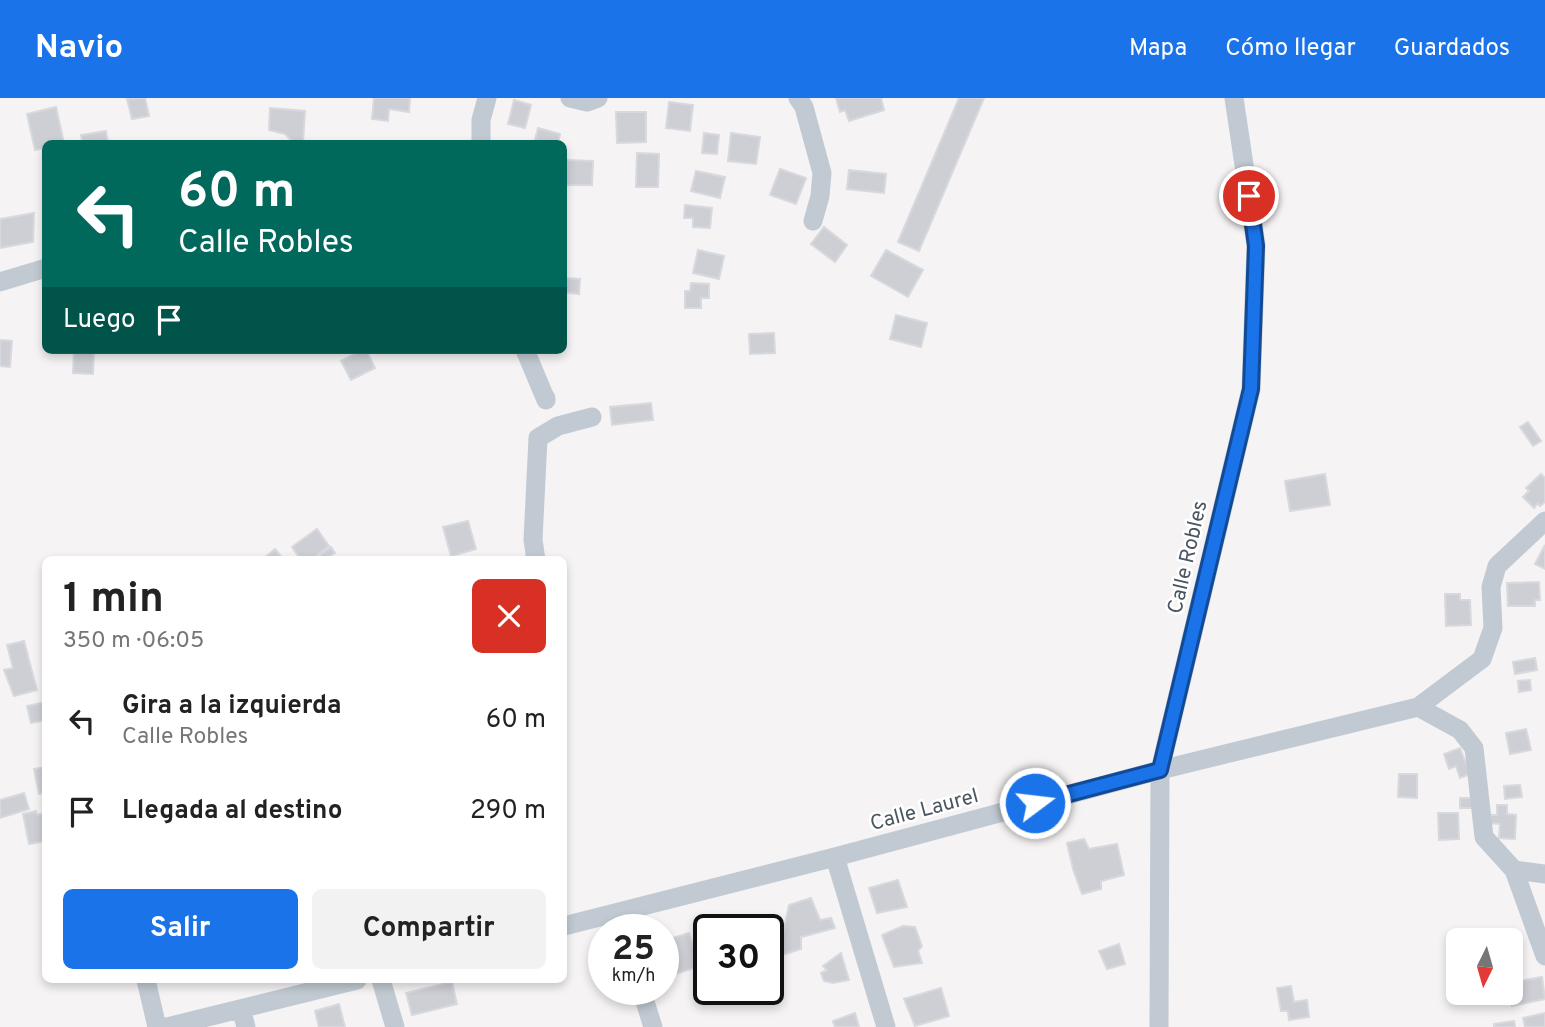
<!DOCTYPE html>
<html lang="es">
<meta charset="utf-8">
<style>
body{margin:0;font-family:Overpass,sans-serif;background:#f2f2f2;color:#222;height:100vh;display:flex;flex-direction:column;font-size:26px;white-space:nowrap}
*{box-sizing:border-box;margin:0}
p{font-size:23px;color:#767676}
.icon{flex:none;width:38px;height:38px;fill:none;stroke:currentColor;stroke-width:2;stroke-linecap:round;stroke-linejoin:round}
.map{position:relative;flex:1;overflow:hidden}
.side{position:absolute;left:42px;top:458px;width:525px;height:427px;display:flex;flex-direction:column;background:#fff;border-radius:10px;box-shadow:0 4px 10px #0003}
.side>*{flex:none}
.banner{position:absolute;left:42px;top:42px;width:525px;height:214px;border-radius:10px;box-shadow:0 4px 10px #0003;background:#00695c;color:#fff;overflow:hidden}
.needle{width:46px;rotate:185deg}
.buttons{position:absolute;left:1446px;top:830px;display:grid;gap:14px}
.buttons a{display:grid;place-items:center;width:77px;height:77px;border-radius:10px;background:#fff;box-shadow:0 4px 10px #0003;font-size:35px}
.speed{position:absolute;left:588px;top:816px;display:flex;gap:14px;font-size:35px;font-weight:700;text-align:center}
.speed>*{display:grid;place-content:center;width:91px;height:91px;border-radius:50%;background:#fff;box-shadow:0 4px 10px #0003;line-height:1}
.speed small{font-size:18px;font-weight:400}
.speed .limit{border:4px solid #111;border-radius:10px;background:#fff;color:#111}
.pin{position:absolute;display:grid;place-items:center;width:60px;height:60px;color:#fff;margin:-30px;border:4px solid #fff;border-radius:50%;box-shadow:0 2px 7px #0007}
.me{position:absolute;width:77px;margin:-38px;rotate:75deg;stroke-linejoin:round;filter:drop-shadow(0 0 5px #0008)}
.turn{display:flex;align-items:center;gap:24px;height:147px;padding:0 21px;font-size:32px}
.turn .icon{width:91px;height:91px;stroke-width:2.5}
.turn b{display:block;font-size:49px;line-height:60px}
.then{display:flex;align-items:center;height:66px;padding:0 21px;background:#0003;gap:14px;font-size:26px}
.round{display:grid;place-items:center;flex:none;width:74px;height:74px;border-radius:10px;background:#f2f2f2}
.head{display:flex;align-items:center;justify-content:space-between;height:119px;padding:0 21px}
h1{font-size:42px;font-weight:700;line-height:52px}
.primary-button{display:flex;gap:14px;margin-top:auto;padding:14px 21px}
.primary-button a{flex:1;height:80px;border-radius:10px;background:#1a73e8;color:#fff;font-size:28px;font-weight:700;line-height:80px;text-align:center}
.primary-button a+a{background:#f2f2f2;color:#222}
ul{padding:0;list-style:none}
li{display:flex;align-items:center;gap:21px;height:91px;padding:0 21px}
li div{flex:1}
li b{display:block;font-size:26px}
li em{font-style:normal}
header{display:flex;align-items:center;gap:42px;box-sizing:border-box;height:98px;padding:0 35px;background:#1a73e8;color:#fff}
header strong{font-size:33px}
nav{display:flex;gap:38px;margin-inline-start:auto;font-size:24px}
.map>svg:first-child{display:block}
</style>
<header>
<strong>Navio</strong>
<nav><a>Mapa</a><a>Cómo llegar</a><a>Guardados</a></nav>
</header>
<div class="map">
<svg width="1545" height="929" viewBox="0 0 1545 929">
<rect width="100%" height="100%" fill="#f5f3f3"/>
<path fill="#cdcfd5" stroke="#d7d9de" stroke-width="2" d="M145 0 149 18 132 21 127 1Z
M374 0H410L409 14 389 11 388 23 372 21Z
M836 0H881L884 12 849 23 845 12 840 14Z
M959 0H984L919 153 898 144Z
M514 2 531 7 525 30 508 26Z
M669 4 693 7 690 33 666 30Z
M56 9 64 45 46 46V50L35 52 27 16Z
M270 10 305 13 303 44 292 43 285 36 269 32Z
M616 14H646V44L617 45Z
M538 30 560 36 558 46H534Z
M106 33 108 46H83L81 37Z
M704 35 719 37 717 56 702 55Z
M731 35 760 39 756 66 728 63Z
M637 55 659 56 658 89H636Z
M565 62 593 63 592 87H565Z
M780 71 806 80 796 106 770 97Z
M849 72 886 76 884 95 847 91Z
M696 73 725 79 720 100 691 93Z
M685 107 712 110 710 130 693 129V120H684Z
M34 115 33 144 0 150V121Z
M824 129 847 147 835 164 811 146Z
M698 152 724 158 719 181 693 175Z
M886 152 923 172 908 199 871 178Z
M564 180 580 181 579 196 564 194Z
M691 185 709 186V200H701V210H685V193H690Z
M896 217 927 225 921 249 890 241Z
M774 235 775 255 750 256 749 236Z
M0 242 12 243 10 269 0 268Z
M74 252H94L93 276 73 275Z
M362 252H366L375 270 351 282 341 263Z
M651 305 653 322 612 327 610 309Z
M1528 324 1541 343 1533 348 1520 329Z
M1325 376 1330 407 1290 413 1285 383Z
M1541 376 1545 380V404L1540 408 1538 405 1534 410 1523 399 1529 393 1526 390Z
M468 423 476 451 451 458 443 429Z
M317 431 329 448 317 457 321 462H301L292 449Z
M1545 447V471L1535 466Z
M331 449 335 455 324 462 320 457Z
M275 451 284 462H262Z
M1539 484 1540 502H1535V508H1508L1507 485Z
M1445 496H1460V502H1470L1471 527 1446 528Z
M24 543 37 592 14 598 4 572 13 570 7 547Z
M1535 560 1537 572 1515 576 1513 564Z
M1530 582 1531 592 1519 594 1518 583Z
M46 604V622L31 625 27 608Z
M1526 631 1531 652 1510 656 1506 635Z
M1460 650 1470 676 1460 680 1456 668 1449 671 1444 656Z
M46 669V695L39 696 34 671Z
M1399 676H1417V700L1398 699Z
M1520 687 1522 699 1505 701 1504 688Z
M24 695 29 711 0 720V702Z
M1460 700H1474V710H1460Z
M1497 707H1507V716L1516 717 1515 741 1499 740 1500 726 1490 725 1491 717H1497Z
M36 713 37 717 46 715V743L29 746 23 716Z
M1438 715H1458L1459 741 1439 742Z
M1084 741 1089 751 1117 746 1124 777 1101 783V791L1082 796 1073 771 1067 745Z
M898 782 907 809 877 815 869 790Z
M811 800 820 822 831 820 835 830 801 839V851L782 857 781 847 789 807Z
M903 828 915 829 922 848 918 853 922 865 894 869 882 837Z
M689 835 700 868 666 879 663 872V843Z
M1119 846 1125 866 1107 871 1099 853Z
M841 855 849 882 833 885 824 883 821 875 827 872 823 868Z
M1542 879 1545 901 1512 908 1511 902 1506 903 1504 895 1510 894V885Z
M452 884 457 906 412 917 406 895Z
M1291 888 1294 904 1307 902 1309 919 1289 922 1288 913H1281L1277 890Z
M941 890 949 918 915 928 904 901Z
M339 906 345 929H319L315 913Z
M855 915 859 929H835L833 923Z
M1545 915V929H1525L1523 920Z
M1514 923 1515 929H1494V926Z"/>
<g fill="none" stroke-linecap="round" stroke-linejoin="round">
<path stroke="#c1cad2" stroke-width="19" d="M570 0 587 4 598 0
M798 0 804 9 822 75 820 98 813 123
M481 46V22L487 0
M0 184 46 170
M525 252 546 302V300
M536 462 533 442 538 340 558 328 592 319
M1418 609 1460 632 1474 650 1484 739 1514 772 1545 776
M835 759 886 929
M1514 772 1545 858
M618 814 623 831
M564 828 835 759 1160 672 1418 609 1482 561 1493 530 1491 489 1497 468 1545 423
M146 882 157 929
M381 882 395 929
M641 891 653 929
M241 911 246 929
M167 929 357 882
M1159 929 1160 672 1251 291 1256 147 1234 0"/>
</g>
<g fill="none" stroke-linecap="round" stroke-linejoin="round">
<g stroke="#114b97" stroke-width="18">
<path id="route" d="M1035 705 1160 672 1251 291 1256 148 1249 98"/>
</g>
<use href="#route" stroke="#1a73e8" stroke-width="12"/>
</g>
<g text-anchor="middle" stroke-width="5" stroke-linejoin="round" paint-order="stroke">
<g font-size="21" fill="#4a5661" stroke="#fff">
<text transform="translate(1187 459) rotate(-77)" y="7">Calle Robles</text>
<text transform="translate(924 711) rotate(-15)" y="7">Calle Laurel</text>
</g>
</g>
</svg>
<div class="buttons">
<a><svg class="needle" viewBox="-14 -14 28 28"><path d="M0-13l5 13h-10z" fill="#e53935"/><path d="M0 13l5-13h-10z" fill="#767676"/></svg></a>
</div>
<div class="speed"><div>25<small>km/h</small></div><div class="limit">30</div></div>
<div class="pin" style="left:1249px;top:98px;background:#d93025"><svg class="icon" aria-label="arrive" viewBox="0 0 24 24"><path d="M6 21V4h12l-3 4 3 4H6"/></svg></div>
<svg class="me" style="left:1035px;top:705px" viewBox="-20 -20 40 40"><circle r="17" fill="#1a73e8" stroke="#fff" stroke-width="3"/><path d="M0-11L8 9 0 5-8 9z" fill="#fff"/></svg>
<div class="banner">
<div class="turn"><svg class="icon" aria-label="left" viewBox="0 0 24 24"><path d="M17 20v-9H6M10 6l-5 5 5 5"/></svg><div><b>60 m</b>Calle Robles</div></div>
<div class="then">Luego<svg class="icon" aria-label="arrive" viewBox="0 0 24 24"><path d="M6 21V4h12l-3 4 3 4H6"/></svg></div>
</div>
<section class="side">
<div class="head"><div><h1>1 min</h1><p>350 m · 06:05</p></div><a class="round" style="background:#d93025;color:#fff"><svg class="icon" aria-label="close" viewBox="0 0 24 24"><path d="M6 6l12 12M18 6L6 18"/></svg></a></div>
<ul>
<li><svg class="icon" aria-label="left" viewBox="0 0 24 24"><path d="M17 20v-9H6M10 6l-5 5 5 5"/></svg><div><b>Gira a la izquierda</b><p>Calle Robles</p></div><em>60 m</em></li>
<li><svg class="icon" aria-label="arrive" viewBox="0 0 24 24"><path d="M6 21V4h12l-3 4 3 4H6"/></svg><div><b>Llegada al destino</b></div><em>290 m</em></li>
</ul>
<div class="primary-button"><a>Salir</a><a>Compartir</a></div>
</section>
</div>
